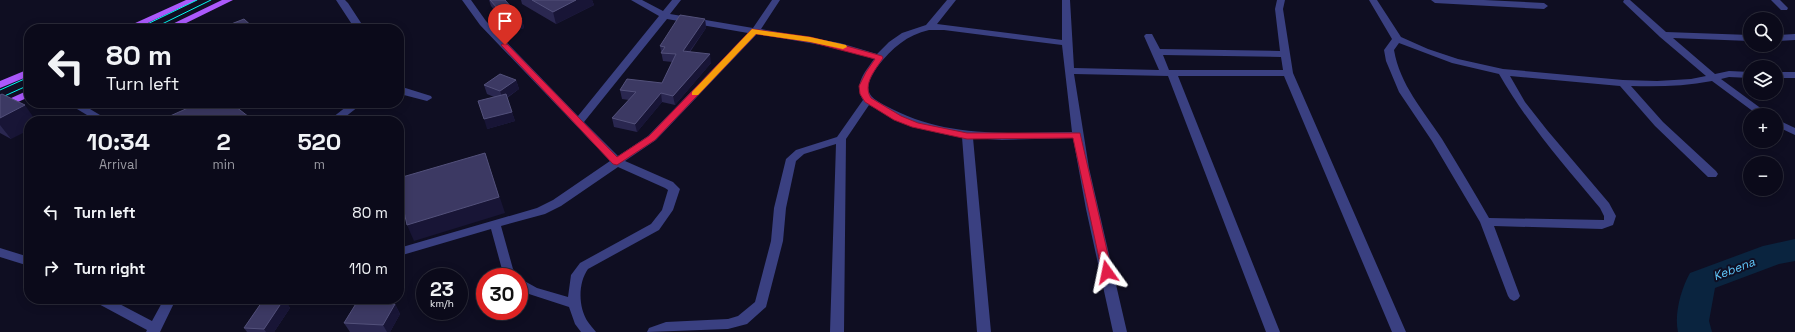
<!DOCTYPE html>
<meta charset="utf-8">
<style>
body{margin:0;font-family:"Space Grotesk",sans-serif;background:#141323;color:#f1f3f6;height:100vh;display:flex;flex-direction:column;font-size:15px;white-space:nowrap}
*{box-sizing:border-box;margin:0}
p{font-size:13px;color:#9a9aa2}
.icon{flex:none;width:22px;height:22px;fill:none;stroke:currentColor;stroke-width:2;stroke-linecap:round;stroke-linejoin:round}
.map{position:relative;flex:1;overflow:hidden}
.panel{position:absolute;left:24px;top:116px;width:380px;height:188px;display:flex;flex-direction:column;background:#0b0a1a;border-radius:16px;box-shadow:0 2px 10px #0003,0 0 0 1px #2b2b39}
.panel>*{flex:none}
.hud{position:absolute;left:24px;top:24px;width:380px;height:84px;border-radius:16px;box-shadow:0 2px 10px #0003,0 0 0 1px #2b2b39;background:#0b0a1a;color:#f1f3f6;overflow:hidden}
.buttons{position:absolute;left:1743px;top:12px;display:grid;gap:8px}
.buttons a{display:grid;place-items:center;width:40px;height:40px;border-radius:50%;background:#0b0a1a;box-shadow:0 2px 10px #0003,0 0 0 1px #2b2b39;font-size:20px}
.speed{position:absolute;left:416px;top:268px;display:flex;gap:8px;font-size:20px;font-weight:700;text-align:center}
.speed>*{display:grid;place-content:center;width:52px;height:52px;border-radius:50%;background:#0b0a1a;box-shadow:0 2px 10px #0003,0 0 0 1px #2b2b39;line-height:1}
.speed small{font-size:10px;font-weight:400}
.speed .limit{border:6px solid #d22;background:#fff;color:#111}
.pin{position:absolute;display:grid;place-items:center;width:34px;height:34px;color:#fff;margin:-41px -17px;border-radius:50% 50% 50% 0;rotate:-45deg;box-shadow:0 0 4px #0007}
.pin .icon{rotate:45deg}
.me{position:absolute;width:44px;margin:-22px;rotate:348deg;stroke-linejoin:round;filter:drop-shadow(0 0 3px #0008)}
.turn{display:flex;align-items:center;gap:14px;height:84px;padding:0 16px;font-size:18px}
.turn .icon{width:52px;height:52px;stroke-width:2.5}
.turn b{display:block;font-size:28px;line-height:34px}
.eta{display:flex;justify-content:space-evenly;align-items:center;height:68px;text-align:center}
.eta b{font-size:24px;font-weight:800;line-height:28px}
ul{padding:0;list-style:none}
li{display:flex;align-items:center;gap:12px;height:56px;padding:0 16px}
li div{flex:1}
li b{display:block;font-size:15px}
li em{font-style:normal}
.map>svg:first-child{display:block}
</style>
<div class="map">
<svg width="1795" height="332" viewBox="0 0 1795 332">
<rect width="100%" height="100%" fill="#0f0e22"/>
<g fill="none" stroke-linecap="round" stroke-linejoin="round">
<path fill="#0a243f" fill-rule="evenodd" d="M1795 239V261L1779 264 1715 288 1709 321 1712 332H1678C1674 314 1681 289 1690 273L1763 246Z"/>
<path fill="#3a4081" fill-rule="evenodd" d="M336 0H345L348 3 365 29H355Z
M462 0H471L486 21 578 116 659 16 631 0H642L663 11 672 0H681L670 14 753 28 772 0H780L761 29 840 43 877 54 889 42 902 33 926 25 947 0H956L937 24 1062 40V0H1070L1074 68 1159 70 1144 36 1146 34H1152L1160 49 1280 51 1275 9 1277 0H1285L1283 9 1293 73 1406 332H1392L1284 76H1178L1280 332H1266L1168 76 1074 74 1089 168 1127 332H1113L1086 209 1073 138 1002 140 973 138 991 332H977L962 137C929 133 898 122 869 105L846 139 844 332H830L836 144 804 154 796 161 786 208 783 241 766 307 747 324 728 329 647 332 649 328 666 322 728 319 738 316 755 302 771 241 774 208 786 159 796 150 837 137 863 100C853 85 865 72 874 59L838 48 757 34 656 140 625 161 673 182 680 189 673 210 659 230 588 269C578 283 578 307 588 322 590 325 593 328 596 332H581L575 324 569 307 529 294 519 289V278L537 288 568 297 571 275 580 263 651 224 662 210 668 190 665 188 618 167 561 206 545 214 501 226 513 269 518 277H505L503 273 491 229 399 256V248L537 208 553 200 610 161 480 25ZM667 19 748 33 648 136 618 156 584 122ZM929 30H944L1062 45 1072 132C1010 133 948 138 892 109 868 97 860 92 878 66 892 48 907 35 929 30ZM1163 55 1281 57 1283 70H1169Z
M1369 0H1377L1401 37 1428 49 1458 59 1503 69 1623 80 1657 81 1691 79 1706 76 1660 37 1623 2 1624 0H1630L1666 32 1750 35V41L1673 38 1715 74 1729 71 1750 72V78L1729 77 1721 79 1770 115H1758L1712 81C1685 86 1659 87 1631 86L1663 122 1716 171 1718 174 1716 177H1708L1655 126 1620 86 1510 76 1525 102 1547 130 1609 203 1616 216 1613 225 1602 229 1494 226 1520 296 1518 299 1514 301 1510 299 1508 296 1480 222 1432 141 1399 92 1386 61 1384 50 1392 39ZM1399 43 1452 63 1499 74C1527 123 1564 165 1600 208L1604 216V220L1489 218C1474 192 1458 165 1442 139 1423 110 1400 85 1394 50Z
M1431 0H1484L1544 3 1548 6 1544 9 1435 3Z
M1771 0H1780L1788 8 1787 10H1781Z
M1795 34V40L1776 41V35Z
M1776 72H1795V78H1776Z
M399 86 431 96 432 98 427 101 400 94 399 93Z
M67 103H80L110 121H97Z
M351 103H363L340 121H328Z
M1776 119 1795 128V135L1776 126Z
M0 248 29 257V266L0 257Z
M93 299H110L152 321 164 299H176L160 332H146L147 330 95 302Z"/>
<path fill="#ab59fc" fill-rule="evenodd" d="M186 0H197L135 29H122Z
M222 0H233L174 29H162Z
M29 69V76L0 88V81Z
M29 90V97L0 110V103Z"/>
<path stroke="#04f6f0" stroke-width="1" d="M160 25 211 0
M137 29 197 0
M0 90 29 77
M0 98 29 85"/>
</g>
<path fill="#2a2750" d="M489 0H505L522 19 524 28 512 32 491 6Z
M521 0H592L594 5 556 24 522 4Z
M705 19 706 28 690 52 711 63 675 105 662 102 637 132 614 127 612 118 629 100 622 99 620 90 662 83 672 62 663 61 660 46Z
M516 80 519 89 507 98 515 121 487 129 494 97 487 94 484 85Z
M0 95 11 139 0 133Z
M284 299 290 308 274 332H247L244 328Z
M395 304 400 314 390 332H350L344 323Z"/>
<path fill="#181536" d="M576 0H592L594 5 556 24 553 12Z
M522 19 524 28 512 32 510 23Z
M705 19 706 28 684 59 683 51Z
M710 54 711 63 675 105 673 96Z
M516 80 519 89 503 100 500 91Z
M661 93 662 102 637 132 635 124Z
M25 105 36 121H29V130L11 139 0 125V118Z
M512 112 515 121 487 129 484 119Z
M249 117 251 121H241Z
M485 153 505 213 414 241 407 225Z
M284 299 290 308 274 332H266L264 329Z
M395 304 400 314 390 332H387L383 325Z"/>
<path fill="#3c3963" stroke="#53517b" d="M490 0H505L522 19 510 23Z
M532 0H576L553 12Z
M680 15 705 19 683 51 710 54 673 96 661 93 635 124 612 118 636 92 620 90 627 79 662 83 676 54 661 53 665 47 660 46Z
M244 19 255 29H230L226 26Z
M500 74 516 80 500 91 484 85Z
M2 94 25 105 0 118V95Z
M506 94 512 112 484 119 478 101Z
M199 103H231L249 117 241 121H159Z
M485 153 499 197 407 225 399 189V178Z
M264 299H284L264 329 244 328Z
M357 302 395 304 383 325 344 323Z"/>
<path fill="#e11d48" stroke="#92132f" d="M752 29 810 37 843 45 882 56 883 58C876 69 862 84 871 98L901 116 918 123 967 133H1080L1112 272 1111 274H1103L1102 272 1073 138 967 139 912 127 894 120 865 102 860 94 859 86 866 72 875 59 810 42 756 34 655 140 617 165 613 164 501 45 502 44H507L617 157 649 136Z"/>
<path fill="#f59e0b" d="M752 29 810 37 846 45 847 47 843 49 810 42 756 34 698 95H692V92Z"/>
<g text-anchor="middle" stroke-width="4" stroke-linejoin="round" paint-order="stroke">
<g font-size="12" font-style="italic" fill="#60c8fc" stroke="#0f0e22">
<text transform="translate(1734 269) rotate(-21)" y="4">Kebena</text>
</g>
</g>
</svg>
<div class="buttons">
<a><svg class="icon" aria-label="search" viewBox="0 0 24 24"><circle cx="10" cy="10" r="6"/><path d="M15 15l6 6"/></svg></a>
<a><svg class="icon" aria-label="layers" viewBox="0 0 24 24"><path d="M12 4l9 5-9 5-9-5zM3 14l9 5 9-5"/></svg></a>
<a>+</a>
<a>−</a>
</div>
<div class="speed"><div>23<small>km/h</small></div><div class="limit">30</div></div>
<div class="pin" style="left:505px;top:45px;background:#d93025"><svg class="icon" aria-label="arrive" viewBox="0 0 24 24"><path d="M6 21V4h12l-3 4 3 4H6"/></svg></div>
<svg class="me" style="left:1107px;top:272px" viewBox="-20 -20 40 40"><path d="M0-17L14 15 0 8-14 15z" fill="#e11d48" stroke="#fff" stroke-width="4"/></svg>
<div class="hud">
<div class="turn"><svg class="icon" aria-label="left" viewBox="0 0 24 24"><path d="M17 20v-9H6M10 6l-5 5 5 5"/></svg><div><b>80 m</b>Turn left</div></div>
</div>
<section class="panel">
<div class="eta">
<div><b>10:34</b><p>Arrival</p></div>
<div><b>2</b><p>min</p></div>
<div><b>520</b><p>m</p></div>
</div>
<ul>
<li><svg class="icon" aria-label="left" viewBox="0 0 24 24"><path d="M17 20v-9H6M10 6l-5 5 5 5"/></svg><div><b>Turn left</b></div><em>80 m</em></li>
<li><svg class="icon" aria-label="right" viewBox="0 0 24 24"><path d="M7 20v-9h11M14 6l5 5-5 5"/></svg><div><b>Turn right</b></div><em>110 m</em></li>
</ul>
</section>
</div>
